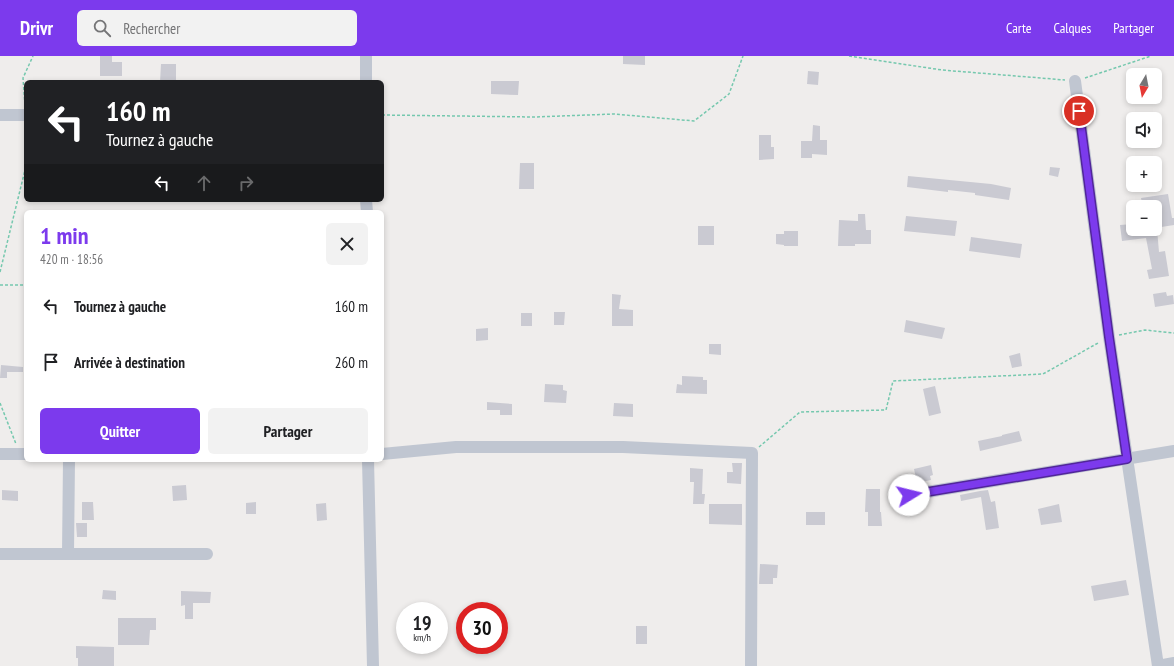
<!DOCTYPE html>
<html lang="fr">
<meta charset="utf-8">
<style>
body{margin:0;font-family:"PT Sans Narrow",sans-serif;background:#f2f2f2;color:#202124;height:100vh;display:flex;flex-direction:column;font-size:15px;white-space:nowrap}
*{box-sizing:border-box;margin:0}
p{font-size:13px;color:#757577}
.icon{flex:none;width:22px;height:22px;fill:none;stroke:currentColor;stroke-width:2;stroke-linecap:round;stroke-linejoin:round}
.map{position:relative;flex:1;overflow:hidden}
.side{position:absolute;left:24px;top:154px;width:360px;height:252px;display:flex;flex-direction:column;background:#fff;border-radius:6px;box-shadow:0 2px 6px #0003}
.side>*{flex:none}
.guide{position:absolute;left:24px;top:24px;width:360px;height:122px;border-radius:6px;box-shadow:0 2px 6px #0003;background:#202124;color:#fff;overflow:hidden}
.needle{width:26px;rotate:190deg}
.tools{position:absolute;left:1126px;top:12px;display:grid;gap:8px}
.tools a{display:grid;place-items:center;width:36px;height:36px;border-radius:6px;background:#fff;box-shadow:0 2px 6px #0003;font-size:20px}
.speed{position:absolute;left:396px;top:546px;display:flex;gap:8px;font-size:20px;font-weight:700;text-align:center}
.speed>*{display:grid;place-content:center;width:52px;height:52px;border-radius:50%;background:#fff;box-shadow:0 2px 6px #0003;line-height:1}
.speed small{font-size:10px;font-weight:400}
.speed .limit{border:6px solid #d22;background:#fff;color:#111}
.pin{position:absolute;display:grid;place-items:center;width:34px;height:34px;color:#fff;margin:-17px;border:2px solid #fff;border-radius:50%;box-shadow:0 1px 4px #0007}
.me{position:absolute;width:44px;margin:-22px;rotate:81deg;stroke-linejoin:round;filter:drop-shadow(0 0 3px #0008)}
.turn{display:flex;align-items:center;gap:14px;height:84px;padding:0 16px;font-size:18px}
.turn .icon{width:52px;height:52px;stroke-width:2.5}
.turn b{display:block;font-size:28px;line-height:34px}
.lanes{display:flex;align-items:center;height:38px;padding:0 16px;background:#0003;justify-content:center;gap:20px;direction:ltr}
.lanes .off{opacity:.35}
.round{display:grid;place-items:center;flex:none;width:42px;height:42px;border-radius:6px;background:#f2f2f2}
.summary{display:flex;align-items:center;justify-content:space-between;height:68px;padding:0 16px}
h1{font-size:24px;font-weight:700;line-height:30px;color:#7c3aed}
.primary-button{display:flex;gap:8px;margin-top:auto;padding:8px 16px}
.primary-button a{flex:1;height:46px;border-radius:6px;background:#7c3aed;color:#fff;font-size:16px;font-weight:700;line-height:46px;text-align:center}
.primary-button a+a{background:#f2f2f2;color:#202124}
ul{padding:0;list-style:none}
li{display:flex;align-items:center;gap:12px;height:56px;padding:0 16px}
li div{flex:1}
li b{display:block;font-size:15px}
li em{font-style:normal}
header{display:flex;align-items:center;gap:24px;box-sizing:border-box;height:56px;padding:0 20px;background:#7c3aed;color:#fff}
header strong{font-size:19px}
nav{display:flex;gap:22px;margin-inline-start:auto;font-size:14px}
.search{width:280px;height:36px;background:#f2f2f2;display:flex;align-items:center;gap:10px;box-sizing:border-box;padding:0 14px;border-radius:6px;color:#757577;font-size:15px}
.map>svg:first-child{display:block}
</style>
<header>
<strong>Drivr</strong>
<div class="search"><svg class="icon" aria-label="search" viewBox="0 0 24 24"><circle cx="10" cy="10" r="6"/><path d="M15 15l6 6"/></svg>Rechercher</div>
<nav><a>Carte</a><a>Calques</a><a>Partager</a></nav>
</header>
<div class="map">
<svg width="1174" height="610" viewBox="0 0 1174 610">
<rect width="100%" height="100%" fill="#efedec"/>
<path fill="#cacad2" d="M100 0H112V6H122V20H100Z
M623 0H645V9L623 8Z
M161 8H176V26H160Z
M808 15 819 16 818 29 807 28Z
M491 25H519L518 39 491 38Z
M813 69 820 70V84H827V99L812 98V102H801V85H812Z
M759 79H771V91H774V103L759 104Z
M520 107H534V133H519Z
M1050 111 1060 112 1058 121 1049 119Z
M908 120 991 128 1011 132 1009 144 975 139V137L948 134V136L907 131Z
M1168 138 1172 162H1174V169L1155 172V151H1143L1141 142Z
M858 158H865L866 174H871V188H855V190H838L839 164 858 165Z
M906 160 957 165 955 180 904 175Z
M1133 168V173H1157L1159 196 1165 195 1169 220 1149 223 1147 214 1152 213 1146 182 1122 185 1120 169Z
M698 170H714V189H698Z
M784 175H798V190H784V189L776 188V178H784Z
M971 181 1022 188 1020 202 969 195Z
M1166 236 1167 240 1173 239 1174 248 1155 251 1153 238Z
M612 238 621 239 619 253 633 254V270H612Z
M554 256H565L564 269H554Z
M521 257H532V270H521Z
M906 264 945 272 942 283 904 276Z
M488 272V284L476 285V273Z
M709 288H721V299L709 298Z
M1020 297 1022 310 1012 312 1009 300Z
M1 309 23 311V316H7V322H0Z
M682 320 703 321V324H707V338L676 337 677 328 682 329Z
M545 328 563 329V334L567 335 566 347 544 346Z
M935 330 941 357 929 360 923 333Z
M487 346 512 348V359H500V354H487Z
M614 347 633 348V361L613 360Z
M1019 375 1022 385 980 395 978 385 1002 380V379Z
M732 407H742L741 428 727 427V416H733Z
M931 409 933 419 930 420 931 424 917 427 914 413Z
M690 412 703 413 702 438H705L704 448H693L694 426H690Z
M186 429 187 444 173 445 172 430Z
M866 433H880V456H881L882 470H868V456H865Z
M2 434 18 435V445L2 444Z
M988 434 991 446 995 445 999 472 986 474 981 441 961 445 960 439 980 435V437V435Z
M82 446H93L94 464H82Z
M256 446V458H246V447Z
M326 447 327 464 317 465 316 448Z
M709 448H742V469L709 468Z
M1059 448 1062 466 1041 469 1038 453Z
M806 456H825V469H806Z
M76 467H87V481H77Z
M760 508 778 509 777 522H773V528H759Z
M1126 524 1129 539 1094 545 1091 530Z
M103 534 116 535V544L102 543Z
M181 535 211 536 210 547H193V563H185V549L181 550Z
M118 562H156V574H150L149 589H118Z
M636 570H647V588H636Z
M76 590 114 591V610H78V602H76Z"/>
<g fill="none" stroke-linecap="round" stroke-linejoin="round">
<path stroke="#75c8ae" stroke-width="1.5" stroke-dasharray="3 2" stroke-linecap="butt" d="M849 0 942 14 1065 24
M1085 22 1151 0
M25 49 23 22 33 0
M382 59 534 61 614 58 694 65 729 38 743 0
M0 216 25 114 26 85
M0 229H26
M1119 279 1145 274 1174 277
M0 347 16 388
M759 391 800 356 886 354 893 325 1043 318 1098 287"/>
<path stroke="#c0c6d1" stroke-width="12" d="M1075 25 1109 281 1158 610
M366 26V0
M0 59H26
M366 144 367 156
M0 398H26
M382 398 456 391H623L752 397 751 610
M368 404 373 610
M909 439 1174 395
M0 498H207
M68 498 69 404
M1158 610 1174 607"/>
</g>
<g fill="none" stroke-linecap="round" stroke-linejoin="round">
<g stroke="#51269a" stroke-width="10">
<path id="route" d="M909 439 1127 403 1109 281 1079 55"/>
</g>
<use href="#route" stroke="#7c3aed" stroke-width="7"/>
</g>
</svg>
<div class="tools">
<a><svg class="needle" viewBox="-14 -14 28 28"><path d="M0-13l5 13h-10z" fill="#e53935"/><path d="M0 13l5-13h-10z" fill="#757577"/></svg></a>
<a><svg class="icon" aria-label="sound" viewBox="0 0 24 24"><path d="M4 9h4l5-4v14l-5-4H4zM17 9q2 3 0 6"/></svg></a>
<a>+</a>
<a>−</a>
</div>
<div class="speed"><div>19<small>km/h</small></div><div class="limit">30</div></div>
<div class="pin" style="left:1079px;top:55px;background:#d93025"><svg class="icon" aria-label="arrive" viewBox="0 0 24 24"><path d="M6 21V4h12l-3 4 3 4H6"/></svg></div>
<svg class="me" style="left:909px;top:439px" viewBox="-20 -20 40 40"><circle r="19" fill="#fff"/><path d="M0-13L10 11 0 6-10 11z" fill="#7c3aed"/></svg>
<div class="guide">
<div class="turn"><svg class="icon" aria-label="left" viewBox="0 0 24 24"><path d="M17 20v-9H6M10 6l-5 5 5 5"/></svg><div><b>160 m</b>Tournez à gauche</div></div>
<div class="lanes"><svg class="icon" aria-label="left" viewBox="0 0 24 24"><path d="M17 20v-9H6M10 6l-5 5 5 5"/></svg><svg class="icon off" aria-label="ahead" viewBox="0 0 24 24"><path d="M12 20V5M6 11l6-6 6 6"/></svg><svg class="icon off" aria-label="right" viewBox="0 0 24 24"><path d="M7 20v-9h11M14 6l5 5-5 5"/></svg></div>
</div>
<section class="side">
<div class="summary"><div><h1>1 min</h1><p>420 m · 18:56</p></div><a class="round"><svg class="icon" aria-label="close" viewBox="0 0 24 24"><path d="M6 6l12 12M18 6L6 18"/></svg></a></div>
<ul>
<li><svg class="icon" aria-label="left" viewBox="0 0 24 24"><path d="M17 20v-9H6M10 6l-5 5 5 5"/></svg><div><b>Tournez à gauche</b></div><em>160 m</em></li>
<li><svg class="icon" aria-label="arrive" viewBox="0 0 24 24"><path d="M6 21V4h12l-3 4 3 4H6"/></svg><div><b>Arrivée à destination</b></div><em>260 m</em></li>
</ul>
<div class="primary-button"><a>Quitter</a><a>Partager</a></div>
</section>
</div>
